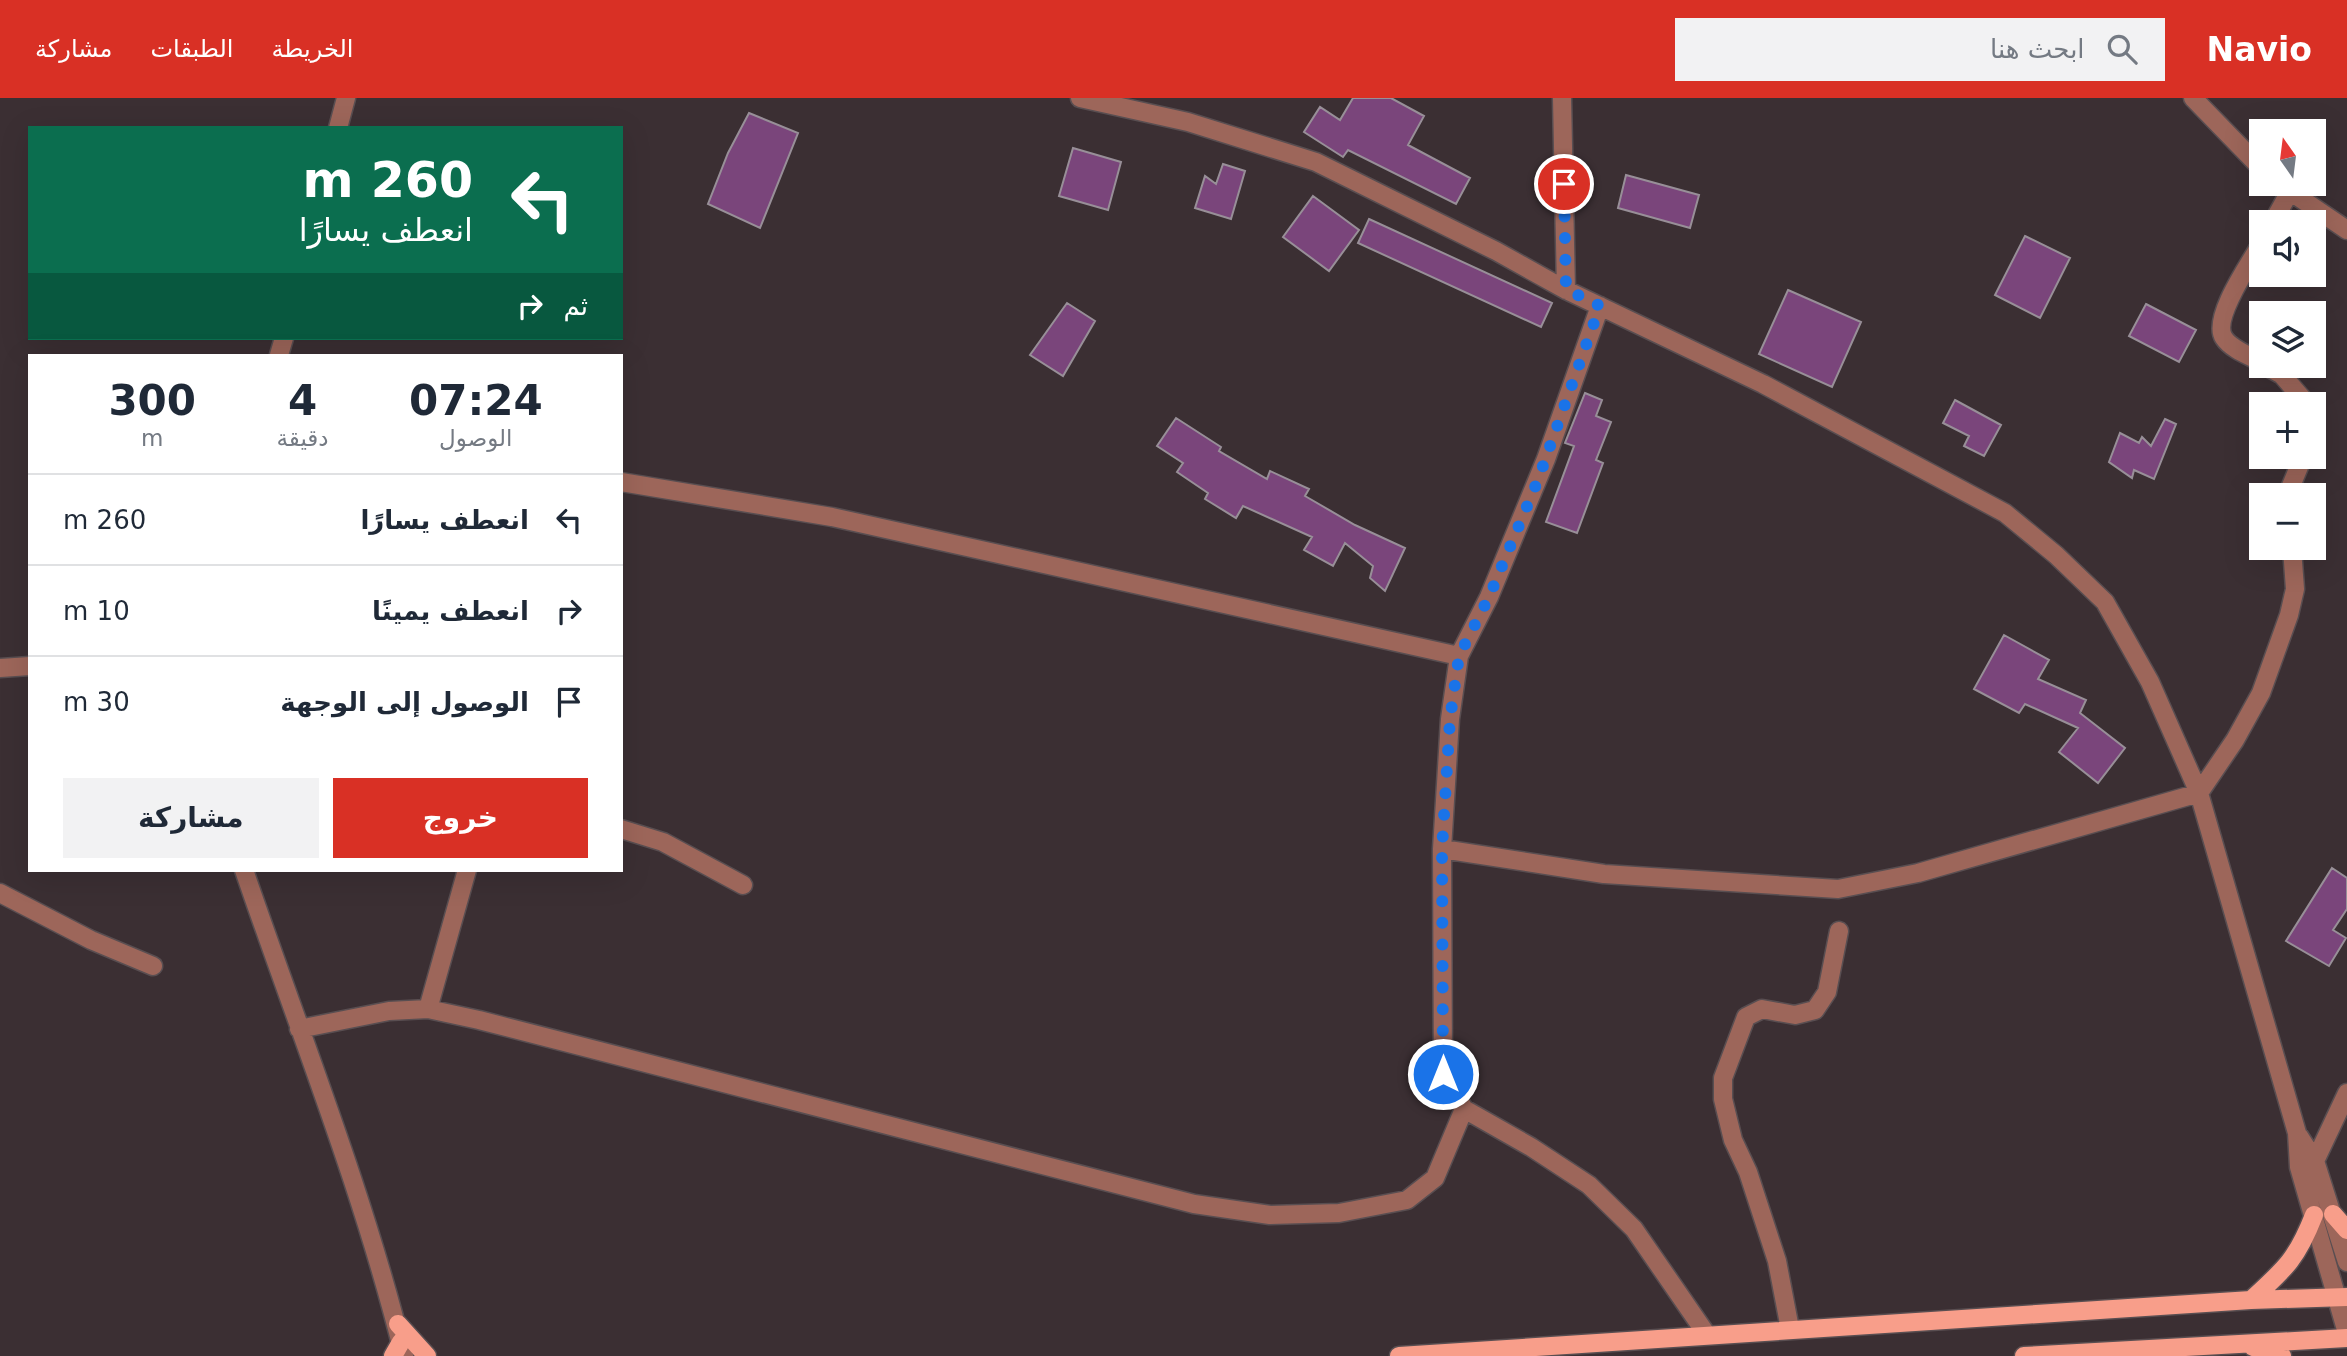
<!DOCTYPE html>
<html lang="ar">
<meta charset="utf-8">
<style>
body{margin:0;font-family:"DejaVu Sans","Noto Naskh Arabic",sans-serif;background:#f2f2f3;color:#1f2937;direction:rtl;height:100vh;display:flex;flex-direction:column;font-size:26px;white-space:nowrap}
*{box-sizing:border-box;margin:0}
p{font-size:23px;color:#747a83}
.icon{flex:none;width:38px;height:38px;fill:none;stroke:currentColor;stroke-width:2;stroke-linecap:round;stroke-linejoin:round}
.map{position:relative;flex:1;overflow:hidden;direction:ltr}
.drawer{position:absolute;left:28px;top:256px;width:595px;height:518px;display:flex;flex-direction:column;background:#fff;border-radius:0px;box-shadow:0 7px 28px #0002;direction:rtl}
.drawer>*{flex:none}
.guide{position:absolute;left:28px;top:28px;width:595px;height:214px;border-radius:0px;box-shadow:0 7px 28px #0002;direction:rtl;background:#0b6e4f;color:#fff;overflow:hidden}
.needle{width:46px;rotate:346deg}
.buttons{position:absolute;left:2249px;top:21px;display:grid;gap:14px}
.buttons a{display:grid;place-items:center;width:77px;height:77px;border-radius:0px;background:#fff;box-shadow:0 7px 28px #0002;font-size:35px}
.pin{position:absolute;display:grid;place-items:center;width:60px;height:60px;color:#fff;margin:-30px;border:4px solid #fff;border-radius:50%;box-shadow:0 2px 7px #0007}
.me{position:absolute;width:77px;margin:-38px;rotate:0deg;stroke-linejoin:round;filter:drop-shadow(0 0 5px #0008)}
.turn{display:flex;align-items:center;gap:24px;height:147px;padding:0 35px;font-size:32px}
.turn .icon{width:91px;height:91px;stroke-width:2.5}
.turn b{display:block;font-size:49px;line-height:60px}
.then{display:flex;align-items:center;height:66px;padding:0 35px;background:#0003;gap:14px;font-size:26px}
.eta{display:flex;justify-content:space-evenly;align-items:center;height:119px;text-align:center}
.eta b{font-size:42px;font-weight:700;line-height:49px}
.button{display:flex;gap:14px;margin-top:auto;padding:14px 35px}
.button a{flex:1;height:80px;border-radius:0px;background:#d93025;color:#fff;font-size:28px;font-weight:700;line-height:80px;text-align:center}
.button a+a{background:#f2f2f3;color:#1f2937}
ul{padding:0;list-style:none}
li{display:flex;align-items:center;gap:21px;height:91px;padding:0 35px;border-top:2px solid #e0e1e3}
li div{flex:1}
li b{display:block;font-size:26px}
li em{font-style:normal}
header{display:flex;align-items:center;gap:42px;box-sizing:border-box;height:98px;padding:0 35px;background:#d93025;color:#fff}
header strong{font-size:33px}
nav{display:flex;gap:38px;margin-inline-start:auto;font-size:24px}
.search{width:490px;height:63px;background:#f2f2f3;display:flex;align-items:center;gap:18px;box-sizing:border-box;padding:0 24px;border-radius:0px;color:#747a83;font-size:26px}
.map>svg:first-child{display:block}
</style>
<header>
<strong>Navio</strong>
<div class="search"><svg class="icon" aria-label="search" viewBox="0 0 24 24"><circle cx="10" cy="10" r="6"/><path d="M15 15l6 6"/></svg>ابحث هنا</div>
<nav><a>الخريطة</a><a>الطبقات</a><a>مشاركة</a></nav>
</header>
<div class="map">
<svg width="2347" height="1258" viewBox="0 0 2347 1258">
<rect width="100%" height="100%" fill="#3b2f33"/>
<path fill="#7a457b" stroke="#988f98" stroke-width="2" d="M1353 0H1391L1424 18 1408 47 1470 80 1456 106 1348 52 1343 59 1304 34 1320 9 1340 22Z
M749 15 798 35 760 130 708 106 728 55Z
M1073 50 1121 64 1108 112 1059 98Z
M1223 66 1245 73 1231 121 1195 110 1205 78 1216 86Z
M1626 77 1699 97 1690 130 1618 110Z
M1313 98 1359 132 1329 173 1283 139Z
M1369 121 1552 205 1541 229 1358 145Z
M2025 138 2070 160 2040 220 1995 197Z
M1788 192 1861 224 1832 289 1759 256Z
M1067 205 1095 223 1063 278 1030 257Z
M2146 206 2196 232 2179 264 2129 238Z
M1585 295 1602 302 1596 318 1611 324 1596 362 1603 365 1577 435 1546 424 1574 348 1565 345Z
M1955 302 2001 327 1984 358 1964 348 1969 338 1943 325Z
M1176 320 1221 349 1219 353 1267 381 1270 373 1309 391 1305 398 1355 427 1405 450 1385 493 1370 480 1373 468 1345 445 1333 468 1304 452 1312 439 1243 408 1236 420 1205 401 1208 395 1177 374 1183 365 1157 348Z
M2165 321 2176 326 2154 381 2134 372 2132 380 2109 364 2120 335 2139 345 2142 339 2151 348Z
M2004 537 2049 562 2038 581 2086 602 2080 615 2125 650 2098 685 2059 654 2078 630 2025 606 2019 615 1974 591Z
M2332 770 2347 780V811L2333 832 2346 840 2329 868 2286 843Z"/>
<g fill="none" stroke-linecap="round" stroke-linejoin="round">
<g stroke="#594e51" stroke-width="21">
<path id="minor" d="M1080 0 1188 24 1316 64 1496 153 1566 192 1763 286 2005 415 2056 457 2105 504 2150 584 2199 695 2297 1035 2299 1069 2347 1235
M1562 0 1566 192
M2193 0 2261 70
M338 30 346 0
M2279 86 2347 132
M2273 124 2289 95
M2261 146C2250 165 2211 221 2224 240 2231 251 2250 258 2261 264
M1600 208 1546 361 1489 499 1459 558 1450 621 1442 751 1443 976 1464 1011 1531 1049 1589 1087 1634 1131 1707 1237
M279 257 284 240
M2266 268 2282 277 2307 306
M2314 317V320
M621 384 832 419 1459 558
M2290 397 2291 388 2303 359
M0 570 30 568
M621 731 663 744 743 787
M1442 751 1604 776 1838 791 1918 775 2199 695 2235 642 2261 595 2289 517 2295 491 2292 450
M244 772C299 933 363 1092 404 1258
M0 795 91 842 153 868
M428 911 467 772
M299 931 389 913 428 911 479 922 1194 1106 1270 1117 1339 1115 1407 1102 1435 1080 1464 1011
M2299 1038 2315 1063 2347 1164
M2306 1067 2315 1063 2347 995
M1790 1231 1777 1163 1748 1074 1733 1042 1723 1001V980L1746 919 1762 911 1795 917 1815 912 1827 894 1839 833"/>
</g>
<g stroke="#594e51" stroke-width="21">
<path id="major" d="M2333 1116 2347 1132
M2251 1202C2285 1171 2297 1161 2314 1117
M398 1226 427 1258
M2253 1249 2282 1258
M393 1258 401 1244
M1399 1258 2251 1202 2347 1199
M2024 1258 2347 1240"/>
</g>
<use href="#minor" stroke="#9d665a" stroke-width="18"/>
<use href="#major" stroke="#f89e8a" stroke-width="18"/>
</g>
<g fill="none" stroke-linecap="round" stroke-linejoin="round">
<path stroke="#1a73e8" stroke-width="12" stroke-dasharray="0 21.6" d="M1443 976 1442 751 1450 621 1459 558 1489 499 1538 382 1600 208 1566 191 1564 86"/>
</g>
</svg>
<div class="buttons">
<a><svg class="needle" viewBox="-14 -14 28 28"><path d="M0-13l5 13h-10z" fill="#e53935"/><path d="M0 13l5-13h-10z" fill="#747a83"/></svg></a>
<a><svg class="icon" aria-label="sound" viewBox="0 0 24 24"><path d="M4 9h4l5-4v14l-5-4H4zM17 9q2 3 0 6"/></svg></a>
<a><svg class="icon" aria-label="layers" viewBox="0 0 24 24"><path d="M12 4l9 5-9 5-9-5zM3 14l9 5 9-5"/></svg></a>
<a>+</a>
<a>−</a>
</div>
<div class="pin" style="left:1564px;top:86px;background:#d93025"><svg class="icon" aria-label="arrive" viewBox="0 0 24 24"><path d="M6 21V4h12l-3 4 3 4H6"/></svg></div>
<svg class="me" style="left:1443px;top:976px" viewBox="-20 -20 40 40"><circle r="17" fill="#1a73e8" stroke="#fff" stroke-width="3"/><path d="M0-11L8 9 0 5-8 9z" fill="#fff"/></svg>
<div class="guide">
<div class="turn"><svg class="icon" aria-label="left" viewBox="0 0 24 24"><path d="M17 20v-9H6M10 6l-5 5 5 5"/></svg><div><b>260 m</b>انعطف يسارًا</div></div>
<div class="then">ثم<svg class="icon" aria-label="right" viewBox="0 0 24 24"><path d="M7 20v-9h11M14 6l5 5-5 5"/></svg></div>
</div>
<section class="drawer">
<div class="eta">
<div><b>07:24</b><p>الوصول</p></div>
<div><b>4</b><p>دقيقة</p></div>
<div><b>300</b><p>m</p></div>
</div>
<ul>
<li><svg class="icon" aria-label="left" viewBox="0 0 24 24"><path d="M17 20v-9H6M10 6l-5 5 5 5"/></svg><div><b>انعطف يسارًا</b></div><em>260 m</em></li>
<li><svg class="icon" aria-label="right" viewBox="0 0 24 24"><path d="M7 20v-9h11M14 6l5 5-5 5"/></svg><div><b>انعطف يمينًا</b></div><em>10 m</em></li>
<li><svg class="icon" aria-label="arrive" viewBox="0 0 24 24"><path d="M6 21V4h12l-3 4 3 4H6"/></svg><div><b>الوصول إلى الوجهة</b></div><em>30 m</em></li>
</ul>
<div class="button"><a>خروج</a><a>مشاركة</a></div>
</section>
</div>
